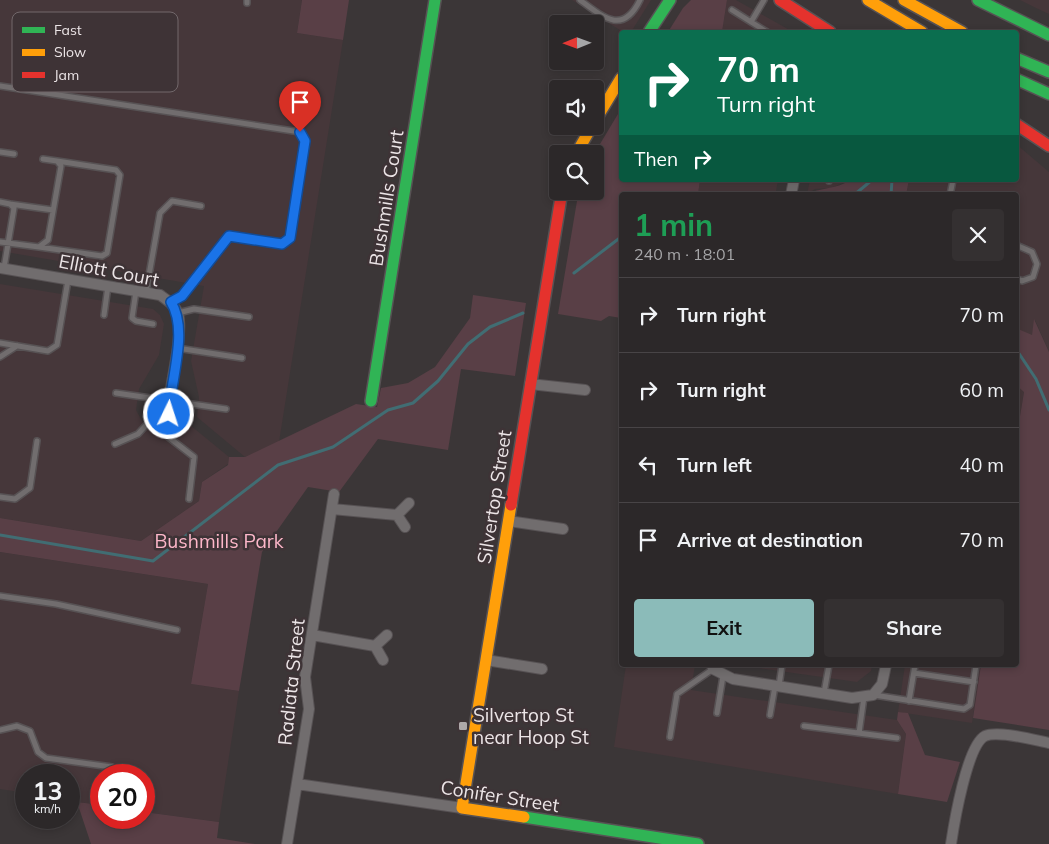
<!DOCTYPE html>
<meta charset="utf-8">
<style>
body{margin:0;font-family:Mulish,sans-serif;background:#343031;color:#f1f3f6;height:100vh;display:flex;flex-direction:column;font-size:19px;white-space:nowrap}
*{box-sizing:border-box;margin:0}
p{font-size:16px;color:#a6a6a8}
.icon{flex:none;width:28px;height:28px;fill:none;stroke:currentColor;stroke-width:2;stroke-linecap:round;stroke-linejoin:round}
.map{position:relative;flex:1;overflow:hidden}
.details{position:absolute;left:619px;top:192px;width:400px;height:475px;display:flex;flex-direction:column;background:#2c2829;border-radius:5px;box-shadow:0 2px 8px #0003,0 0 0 1px #484446}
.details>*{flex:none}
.banner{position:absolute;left:619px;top:30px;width:400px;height:152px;border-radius:5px;box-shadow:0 2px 8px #0003,0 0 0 1px #484446;background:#0b6e4f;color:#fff;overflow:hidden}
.needle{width:32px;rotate:269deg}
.tools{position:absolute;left:549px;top:15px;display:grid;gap:10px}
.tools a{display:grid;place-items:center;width:55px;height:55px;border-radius:5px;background:#2c2829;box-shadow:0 2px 8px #0003,0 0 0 1px #484446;font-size:25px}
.speed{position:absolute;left:15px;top:764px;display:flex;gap:10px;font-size:25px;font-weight:700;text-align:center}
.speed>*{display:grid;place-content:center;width:65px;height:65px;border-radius:50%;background:#2c2829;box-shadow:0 2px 8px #0003,0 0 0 1px #484446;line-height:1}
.speed small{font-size:12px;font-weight:400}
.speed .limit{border:8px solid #d22;background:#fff;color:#111}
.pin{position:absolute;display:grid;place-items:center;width:42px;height:42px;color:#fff;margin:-51px -21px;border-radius:50% 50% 50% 0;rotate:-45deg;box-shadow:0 0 5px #0007}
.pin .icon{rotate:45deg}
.me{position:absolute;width:55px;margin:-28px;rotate:4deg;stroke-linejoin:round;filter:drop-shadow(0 0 4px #0008)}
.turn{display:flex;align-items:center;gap:18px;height:105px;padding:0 15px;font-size:22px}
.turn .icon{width:65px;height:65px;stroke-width:2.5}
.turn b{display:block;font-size:35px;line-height:42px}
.then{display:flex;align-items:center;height:48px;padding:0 15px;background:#0003;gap:10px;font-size:19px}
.round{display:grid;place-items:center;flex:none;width:52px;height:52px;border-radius:5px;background:#343031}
.overview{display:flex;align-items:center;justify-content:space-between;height:85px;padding:0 15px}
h1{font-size:30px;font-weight:700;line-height:38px;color:#1e9e55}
.button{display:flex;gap:10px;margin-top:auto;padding:10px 15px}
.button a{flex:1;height:58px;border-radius:5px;background:#8bbbb9;color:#111;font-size:20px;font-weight:700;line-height:58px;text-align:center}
.button a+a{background:#343031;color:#f1f3f6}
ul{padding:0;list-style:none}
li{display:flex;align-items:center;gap:15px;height:75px;padding:0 15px;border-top:1px solid #484446}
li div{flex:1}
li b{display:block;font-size:19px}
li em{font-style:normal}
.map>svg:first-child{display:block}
</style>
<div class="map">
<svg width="1049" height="844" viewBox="0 0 1049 844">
<rect width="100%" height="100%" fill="#3b3637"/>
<path fill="#46373a" d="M0 0H302L297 33 343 40 279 442 245 457 197 417 199 397 191 361 204 286 0 251Z
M572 0H651L631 32H623Z
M727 0H736L793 32H722Z
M1020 0H1049V14L1036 8Z
M1016 144 1049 172V352L1035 320 1032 336 1016 328V195H906L909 180H1016Z
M700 180H778L776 191 698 194Z
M810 180H850L831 188 815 189 807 194Z
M0 284 153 309 160 315 164 324 159 355 139 389 136 410 143 423 154 429 176 432 190 425 229 457 228 464 202 482 199 501 141 541 0 518Z
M1016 385 1024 391 1016 440Z
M0 552 208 584 191 684 239 691 219 822 144 812V775H101V805L69 801V775H26V793L0 789Z
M626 665H695L691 690 897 720 906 734 898 794 614 747Z
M738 665H872L871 671 857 682Z
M905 665H981L972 723 898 712Z"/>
<path fill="#593f46" d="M302 0H349L343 40 297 33Z
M691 0H727L722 32H668L683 8Z
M621 109V180H700L698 194 776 191 775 195H621V318L609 316 601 321 558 314 578 195 579 191H595L594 154Z
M850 180H909L906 195H805C819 187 836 190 850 180Z
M473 295 526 303 515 376 461 369 448 450 378 439 339 492 308 487 262 552 239 691 191 684 208 584 0 552V518L141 541 199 501 202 482 228 465 229 457H245L356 404 377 407 381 388 408 383 435 367 470 318Z
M1034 319 1049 352V730L973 718 981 665H1016V440L1024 392 1016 385V328L1032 335Z
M898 712 908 713 925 755 960 762 947 802 898 794 906 734 897 720Z
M77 802 101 805V818H144V812L219 822 217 838 255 844H91Z"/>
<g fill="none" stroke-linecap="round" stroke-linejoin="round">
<path stroke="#416d73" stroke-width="3" d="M854 195 872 180
M891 195 892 180
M574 273 621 237
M1016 349 1036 379 1049 410
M0 535 153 561 278 465 333 447 388 410 413 403 438 381 468 344 490 327 523 313"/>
<g stroke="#575254" stroke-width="8">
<path id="lane" d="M580 0C604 18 623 35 640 0
M247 3V0
M732 10 767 32
M751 22 764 0
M0 86 300 132 305 141 290 238 282 244 229 237 182 296 171 302
M0 152 14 154
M829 181V180
M950 195 953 180
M0 202 10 204 14 208 4 268
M10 204 53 210
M0 242 39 247 48 240 61 166 57 161 43 159
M1016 245 1032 252 1037 264 1033 277 1022 281 1016 278
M39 247 102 256 107 253 120 175 116 170 57 161
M136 291 132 318 136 321 153 324
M146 292 160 213 172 201 201 206
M178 313 194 309 249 317
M104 315 108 286
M0 343 48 351 57 345 68 280
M177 348 242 358
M0 357 17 346
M116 393 226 409
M169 400 167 436 194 457 189 499
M115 444 138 434 169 400
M0 497 15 499 30 488 37 441
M0 596 56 604 177 630
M914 673 974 682
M779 686 782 665
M824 693 829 665
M874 695 964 709 970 705 976 665
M909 701 915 665
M717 713 723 676
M770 715 775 686
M804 726 897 738
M0 730 17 726 30 731 38 752 46 758 112 767
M859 733 864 697
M670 737 677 694 713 669"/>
</g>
<g stroke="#575254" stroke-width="12">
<path id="street" d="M791 195 794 180
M0 268 160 295C167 300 175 305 178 314 183 333 172 379 169 400
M530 384 585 390
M332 509 397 515
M508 521 563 529
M405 527 397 515 409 503
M312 635 375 646
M383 660 375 646 387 635
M486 660 542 669
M712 665 713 669 733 679 852 698 873 695 882 684 886 665
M297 784 462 808
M287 844 309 709 305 677 334 494
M951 844C954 824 967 745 985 736 998 730 1034 740 1049 743"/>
</g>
<g stroke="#575254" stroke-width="14">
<path id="fast" d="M978 0 1049 35
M649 32 670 0
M1016 58 1049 72
M1016 79 1049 94
M371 401 435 0
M524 817 698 844"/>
</g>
<g stroke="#575254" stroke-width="14">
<path id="slow" d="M868 0 922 32
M904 0 962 32
M595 121 621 78
M576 154 592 126
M511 505 462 808 524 817"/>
</g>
<g stroke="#575254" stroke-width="14">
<path id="jam" d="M780 0 830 32
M1016 124 1049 146
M511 505 562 191"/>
</g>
<use href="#lane" stroke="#716d6e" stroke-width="5"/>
<use href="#street" stroke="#716d6e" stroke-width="10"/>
<use href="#fast" stroke="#30b455" stroke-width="11"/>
<use href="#slow" stroke="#ff9f0a" stroke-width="11"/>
<use href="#jam" stroke="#e5322d" stroke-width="11"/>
</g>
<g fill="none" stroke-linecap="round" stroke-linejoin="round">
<g stroke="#114b97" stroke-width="12">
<path id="route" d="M169 414C170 381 189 331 171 302L182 296 229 236 282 244 290 238 305 141 300 132"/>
</g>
<use href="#route" stroke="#1a73e8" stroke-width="9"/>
</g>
<rect fill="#aea8a9" stroke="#3e3336" stroke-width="2" x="458" y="721" width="10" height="10" rx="2.5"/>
<g text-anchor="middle" stroke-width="5" stroke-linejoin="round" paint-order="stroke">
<g font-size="19" fill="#ece5e7" stroke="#3e3336">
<text transform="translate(386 198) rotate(-81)" y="7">Bushmills Court</text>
<text transform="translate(109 270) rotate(11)" y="7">Elliott Court</text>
<text transform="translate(494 497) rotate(-81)" y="7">Silvertop Street</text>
<text transform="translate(291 682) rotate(-84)" y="7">Radiata Street</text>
<text transform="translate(500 796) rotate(9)" y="7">Conifer Street</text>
</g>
<g font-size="19" fill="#fdb7c9" stroke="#3e3336">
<text x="219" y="548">Bushmills Park</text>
</g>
<g font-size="19" fill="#ece5e7" stroke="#3e3336" text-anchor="start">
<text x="473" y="722">Silvertop St<tspan x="473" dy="22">near Hoop St</tspan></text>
</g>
</g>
<rect x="12" y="12" width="166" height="80" rx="8" fill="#3e3336" stroke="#72686b" stroke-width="1"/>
<rect x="22" y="27" width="23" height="6" fill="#30b455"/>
<rect x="22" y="49" width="23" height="7" fill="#ff9f0a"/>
<rect x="22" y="72" width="23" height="6" fill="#e5322d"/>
<g font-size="14" fill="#ece5e7">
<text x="54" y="35">Fast</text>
<text x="54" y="57">Slow</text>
<text x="54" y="80">Jam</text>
</g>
</svg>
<div class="tools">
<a><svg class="needle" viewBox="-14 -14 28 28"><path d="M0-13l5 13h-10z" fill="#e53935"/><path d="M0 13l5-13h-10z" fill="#a6a6a8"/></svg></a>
<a><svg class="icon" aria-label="sound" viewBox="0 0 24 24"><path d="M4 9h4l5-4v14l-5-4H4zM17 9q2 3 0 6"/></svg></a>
<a><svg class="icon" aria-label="search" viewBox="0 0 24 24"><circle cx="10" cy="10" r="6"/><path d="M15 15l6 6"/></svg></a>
</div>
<div class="speed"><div>13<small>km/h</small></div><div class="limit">20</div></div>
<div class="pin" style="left:300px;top:132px;background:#d93025"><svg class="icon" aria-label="arrive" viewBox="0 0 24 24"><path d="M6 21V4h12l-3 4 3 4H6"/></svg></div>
<svg class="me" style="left:169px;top:414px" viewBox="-20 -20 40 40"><circle r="17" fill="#1a73e8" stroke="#fff" stroke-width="3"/><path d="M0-11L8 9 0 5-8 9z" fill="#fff"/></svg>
<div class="banner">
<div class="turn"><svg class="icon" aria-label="right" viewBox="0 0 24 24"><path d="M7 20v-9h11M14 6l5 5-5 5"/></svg><div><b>70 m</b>Turn right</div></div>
<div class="then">Then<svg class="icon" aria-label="right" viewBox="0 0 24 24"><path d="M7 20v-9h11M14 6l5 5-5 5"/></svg></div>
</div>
<section class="details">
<div class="overview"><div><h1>1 min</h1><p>240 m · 18:01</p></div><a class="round"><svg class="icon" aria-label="close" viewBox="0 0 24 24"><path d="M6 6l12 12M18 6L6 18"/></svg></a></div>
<ul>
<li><svg class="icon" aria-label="right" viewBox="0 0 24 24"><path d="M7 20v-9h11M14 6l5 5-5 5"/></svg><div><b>Turn right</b></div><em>70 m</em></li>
<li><svg class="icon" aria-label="right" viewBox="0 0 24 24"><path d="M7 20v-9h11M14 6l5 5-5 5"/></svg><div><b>Turn right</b></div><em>60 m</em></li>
<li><svg class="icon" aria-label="left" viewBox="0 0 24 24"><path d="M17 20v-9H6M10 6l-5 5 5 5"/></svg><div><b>Turn left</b></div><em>40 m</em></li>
<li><svg class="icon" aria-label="arrive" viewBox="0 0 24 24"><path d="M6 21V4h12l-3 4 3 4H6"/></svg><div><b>Arrive at destination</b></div><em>70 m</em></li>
</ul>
<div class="button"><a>Exit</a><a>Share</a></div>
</section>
</div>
